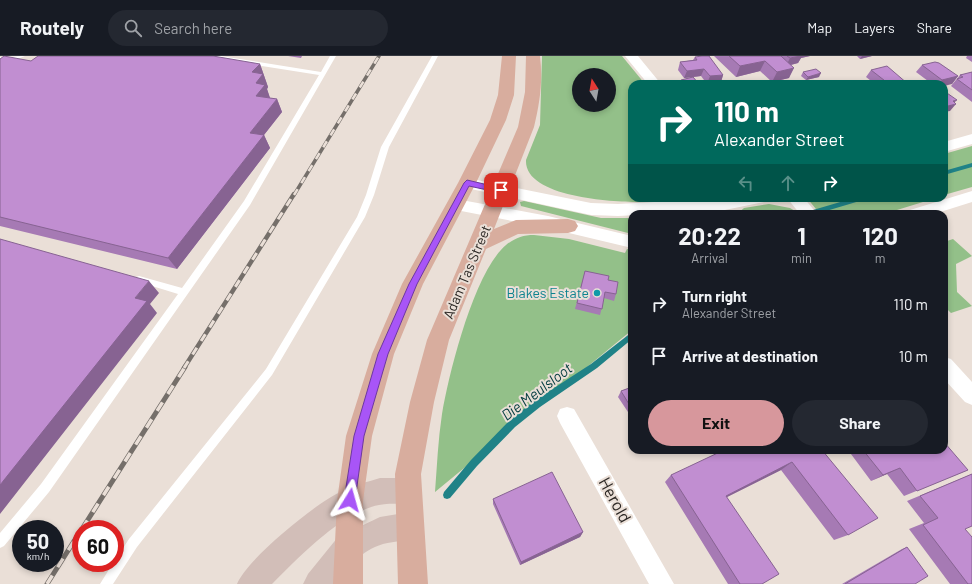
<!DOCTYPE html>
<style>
body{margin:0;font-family:Barlow,sans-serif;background:#242831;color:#f1f3f6;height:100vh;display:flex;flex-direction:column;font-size:15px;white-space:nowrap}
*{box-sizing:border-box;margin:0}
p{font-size:13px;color:#9ea1a6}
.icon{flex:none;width:22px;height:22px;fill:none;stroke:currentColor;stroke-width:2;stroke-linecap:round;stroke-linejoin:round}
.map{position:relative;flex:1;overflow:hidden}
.side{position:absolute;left:628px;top:154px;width:320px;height:244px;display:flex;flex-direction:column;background:#171b24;border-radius:12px;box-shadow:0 2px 6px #0003}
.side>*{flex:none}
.hud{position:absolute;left:628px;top:24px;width:320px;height:122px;border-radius:12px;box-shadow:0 2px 6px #0003;background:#00695c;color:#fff;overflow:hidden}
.needle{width:26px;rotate:349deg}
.tools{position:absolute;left:572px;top:12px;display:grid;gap:8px}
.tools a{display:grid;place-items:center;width:44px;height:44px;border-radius:50%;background:#171b24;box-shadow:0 2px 6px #0003;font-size:20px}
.speed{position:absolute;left:12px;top:464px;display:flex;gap:8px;font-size:20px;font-weight:700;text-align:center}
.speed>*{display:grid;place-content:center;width:52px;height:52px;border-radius:50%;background:#171b24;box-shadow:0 2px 6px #0003;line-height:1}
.speed small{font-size:10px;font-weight:400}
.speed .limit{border:6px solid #d22;background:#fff;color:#111}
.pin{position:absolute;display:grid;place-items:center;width:34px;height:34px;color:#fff;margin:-17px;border-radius:8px;box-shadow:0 2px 6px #0006}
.me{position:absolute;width:44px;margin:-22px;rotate:8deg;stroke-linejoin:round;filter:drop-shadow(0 0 3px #0008)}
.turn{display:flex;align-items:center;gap:14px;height:84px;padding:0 20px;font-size:18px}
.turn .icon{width:52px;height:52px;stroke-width:2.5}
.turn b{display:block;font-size:28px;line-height:34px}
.lanes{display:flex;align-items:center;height:38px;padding:0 20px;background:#0003;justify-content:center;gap:20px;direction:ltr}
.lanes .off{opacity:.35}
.eta{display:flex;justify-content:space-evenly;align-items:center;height:68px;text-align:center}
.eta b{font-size:24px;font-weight:700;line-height:28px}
.button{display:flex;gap:8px;margin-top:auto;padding:8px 20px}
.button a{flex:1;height:46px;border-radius:24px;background:#d7979c;color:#111;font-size:16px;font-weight:700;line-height:46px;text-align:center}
.button a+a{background:#242831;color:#f1f3f6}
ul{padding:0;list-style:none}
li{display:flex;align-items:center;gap:12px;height:52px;padding:0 20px}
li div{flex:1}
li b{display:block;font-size:15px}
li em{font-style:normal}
header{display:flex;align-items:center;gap:24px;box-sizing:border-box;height:56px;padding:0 20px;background:#171b24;border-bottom:1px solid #363941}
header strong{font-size:19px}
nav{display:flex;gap:22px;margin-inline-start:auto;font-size:14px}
.search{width:280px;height:36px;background:#242831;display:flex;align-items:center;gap:10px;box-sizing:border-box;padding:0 14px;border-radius:22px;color:#9ea1a6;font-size:15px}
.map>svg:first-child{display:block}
</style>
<header>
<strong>Routely</strong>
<div class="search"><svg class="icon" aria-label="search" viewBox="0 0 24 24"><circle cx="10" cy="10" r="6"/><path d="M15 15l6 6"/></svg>Search here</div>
<nav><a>Map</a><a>Layers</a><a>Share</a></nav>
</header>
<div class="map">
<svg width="972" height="528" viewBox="0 0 972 528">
<rect width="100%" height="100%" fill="#eadfd7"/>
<path fill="#93c089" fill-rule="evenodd" d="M542 0H622L645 28H632V142H687C671 143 654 146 638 146 612 146 524 141 526 104L540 69ZM579 19H609V49H579Z
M972 90V131L944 139V98Z
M807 142H936L884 158H820Z
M524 145 601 162H632V178L521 150 520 146Z
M769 148 790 152 800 158H737L744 152Z
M534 179 569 183 625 197 627 193 632 194V274L435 436C437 410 438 384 442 358 449 317 474 216 506 189 515 182 523 179 534 179Z
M953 183 972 200 956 208 957 236 972 250 951 257 944 250V186Z"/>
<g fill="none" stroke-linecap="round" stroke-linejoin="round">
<path fill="#208287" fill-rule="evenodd" d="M972 107V111L944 119V115Z
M854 142H864L863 144 816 158H813L812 156 813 154Z
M632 276V283L597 312 540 351 515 371 477 410 450 442 447 443 444 442 443 439 444 436 471 404 509 365 534 345 591 308Z"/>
<path fill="#fff" fill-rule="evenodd" d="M25 0 12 5H0V1Z
M207 0H221L321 16 330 0H336L250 149 49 436 4 490 0 492V477L41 428 178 238 136 225 135 223 136 221 139 220 182 232 244 145 319 19 210 2Z
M432 0H438L389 91 374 139 365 161 272 319 137 491 113 528H100L113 507H115V504L129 483 266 313 357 161 366 139 381 91Z"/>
<path fill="#fff" fill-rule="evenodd" d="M625 0H638L661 28H648Z
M972 78V88L944 96V86Z
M467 122 591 147 618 148 728 142H767L764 146 759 147 720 155 618 160 591 159 462 131 459 127 462 123Z
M972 135V146L934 158H908L910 154Z
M787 142H804L817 158H800Z
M456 143 548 160 632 180V192L548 172 451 153 448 149 451 145Z
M944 301 951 303 972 326V349L965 346 944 323Z
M567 351 574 353 674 528H649L560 367 557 360 560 353Z"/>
<path fill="#d2beb8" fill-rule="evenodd" d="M380 422H409L418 426 422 435 418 444C405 450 393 446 379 449 342 456 299 501 272 528H237C248 502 316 447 342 435 354 429 367 426 380 422Z
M410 456 420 460 424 470 420 480C408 485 395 485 383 488 360 495 350 510 336 528H303L308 518 338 481 380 461Z"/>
<path fill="#d8ad9e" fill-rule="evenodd" d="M502 0H516L514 39 506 64 476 127 423 228 394 298 372 380 363 445V528H333L337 445 346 380 372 298 402 228 458 127 490 64 498 39Z
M526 0H540C543 24 540 47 534 71L494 173 516 164 568 163 575 165 578 170 575 175 568 177 518 178 486 193 449 284 434 346 421 418 428 528H398L395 418 410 346 427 284 518 71 525 36Z"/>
<g stroke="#756f6a" stroke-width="3.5">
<path id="rail-far2" d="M294 139 379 0"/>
</g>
<g stroke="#756f6a" stroke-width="4.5">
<path id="rail-far1" d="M184 312 294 138"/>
</g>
<g stroke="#756f6a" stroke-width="5">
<path id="rail" d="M82 473 185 311
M47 528 81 474"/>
</g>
<use href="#rail-far2" stroke="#eadfd7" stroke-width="2.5" stroke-dasharray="7" stroke-linecap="butt"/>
<use href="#rail-far1" stroke="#eadfd7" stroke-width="3" stroke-dasharray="8" stroke-linecap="butt"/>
<use href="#rail" stroke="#eadfd7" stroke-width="3.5" stroke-dasharray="10" stroke-linecap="butt"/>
</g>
<path fill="#a67ab4" d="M288 0H302L301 2Z
M714 0H810L801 2 798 7 791 9 789 22 772 26 760 15 736 21Z
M857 0H872L860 3Z
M967 0H972V6L966 2Z
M695 1 723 19 721 26 707 28 701 20 684 22 678 14 680 6 693 4Z
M0 3 31 5 260 8 268 31 267 33 270 42 277 43 282 56 264 79 270 92 177 213 0 170Z
M922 9 958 20 952 28H932L916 16Z
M871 14 908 28H875L866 21Z
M803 16 819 21 806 24 801 20Z
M972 17V46L951 30 960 19Z
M681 24 699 28H680V27Z
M585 215 608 224 616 238 614 245 604 242 600 259 575 253Z
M632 331V362L618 341 621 335Z
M822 394 848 479 834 484 781 414 727 441 762 528H728L665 426 671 419Z
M848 394H944L968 414 904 440 887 418 871 425Z
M972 418 965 473 972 528H950L909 473 924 467 907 445Z
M493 443 583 476 580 481 520 509 493 448Z
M907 491 915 528H842L902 493Z"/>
<path fill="#876392" d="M796 0H810L801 2 798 7 786 10 790 2Z
M862 0H872L860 3Z
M765 5 760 15 736 21 740 10Z
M260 8 268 31 267 33 270 42 256 40 252 16Z
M794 12 789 22 772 26 777 16Z
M704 13 701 20 684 22 687 15Z
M821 17 819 21 806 24 808 21Z
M723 19 721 26 707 28 710 20Z
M958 20 952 28 944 30V28H939L942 24Z
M277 43 282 56 256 89 250 77Z
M957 44 953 48H956L950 55 944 56V51L953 45Z
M264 79 270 92 177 213 168 202Z
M149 225 159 237 150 248 157 257 0 458V429L135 242Z
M792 406 781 414 717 446 726 440Z
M900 412 887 418 871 425 883 419Z
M583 476 580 481 520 509 521 506Z"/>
<path fill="#c18ed1" stroke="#876392" d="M4 0 31 5 38 0H213L260 8 252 16 263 18 256 27 265 29 256 40 277 43 250 77 264 79 168 202 0 161V3Z
M702 0H709L723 19 710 20 704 13 687 15 680 6 697 4 695 1Z
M729 0H781L794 12 777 16 765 5 740 10Z
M787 0H801L790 2Z
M935 6 939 7 958 20 942 24 922 9Z
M887 10 908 28H889L871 14Z
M816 13 821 17 808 21 803 16Z
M972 16V34L957 23 963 21 960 19Z
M693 21 699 28H685L681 24Z
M944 35 957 44 953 45 956 48 944 51Z
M0 183 149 225 135 242 147 245 0 429Z
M585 215 609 220 608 224 618 226 616 238 605 236 602 253 577 247Z
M632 331V353L621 335Z
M944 386 968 414 917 435 900 412 883 419 863 394H944Z
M724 394H822L878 462 848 479 792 406 726 440 779 518 762 528H740L671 419Z
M552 416 583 476 521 506 493 443Z
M972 418V470L965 473 972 481V528H968L923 469 938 462 920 440Z
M907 491 928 520 915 528H845Z"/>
<path fill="#a855f7" stroke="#6d37a1" d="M467 124 501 132 505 134 501 137 469 130 417 228 388 298 364 380 355 444 354 448 350 450 346 448 344 444 354 380 378 298 409 228 464 127Z"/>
<circle fill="#0f9aa8" stroke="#eadfd7" stroke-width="1.5" cx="597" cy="237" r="4"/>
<g text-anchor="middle" stroke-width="4" stroke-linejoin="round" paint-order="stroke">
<g font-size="14" fill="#2c2825" stroke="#eadfd7">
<text transform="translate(467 216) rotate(-67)" y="5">Adam Tas Street</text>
</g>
<g font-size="14" fill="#0d838f" stroke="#eadfd7" text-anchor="end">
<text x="589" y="242">Blakes Estate</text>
</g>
<g font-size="15" font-style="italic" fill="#003b3e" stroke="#eadfd7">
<text transform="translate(537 336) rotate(-37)" y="5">Die Meulsloot</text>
</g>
<g font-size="17" fill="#2c2825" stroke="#eadfd7">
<text transform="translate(615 444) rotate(61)" y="6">Herold</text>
</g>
</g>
</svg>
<div class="tools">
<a><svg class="needle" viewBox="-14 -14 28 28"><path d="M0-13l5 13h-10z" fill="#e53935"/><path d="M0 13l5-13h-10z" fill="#9ea1a6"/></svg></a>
</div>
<div class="speed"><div>50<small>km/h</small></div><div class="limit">60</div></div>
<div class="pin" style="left:501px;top:134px;background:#d93025"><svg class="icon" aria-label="arrive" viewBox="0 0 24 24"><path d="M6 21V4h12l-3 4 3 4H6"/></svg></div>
<svg class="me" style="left:350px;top:444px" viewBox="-20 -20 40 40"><path d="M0-17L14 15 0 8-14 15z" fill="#a855f7" stroke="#fff" stroke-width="4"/></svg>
<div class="hud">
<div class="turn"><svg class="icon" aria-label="right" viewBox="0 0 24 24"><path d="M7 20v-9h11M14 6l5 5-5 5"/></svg><div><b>110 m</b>Alexander Street</div></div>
<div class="lanes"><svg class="icon off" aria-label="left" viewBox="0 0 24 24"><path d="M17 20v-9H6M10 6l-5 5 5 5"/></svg><svg class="icon off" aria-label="ahead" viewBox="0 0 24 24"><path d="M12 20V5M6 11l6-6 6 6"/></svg><svg class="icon" aria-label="right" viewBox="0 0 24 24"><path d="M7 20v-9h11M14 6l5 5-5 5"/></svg></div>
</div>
<section class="side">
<div class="eta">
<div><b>20:22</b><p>Arrival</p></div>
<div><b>1</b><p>min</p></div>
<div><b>120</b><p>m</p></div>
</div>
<ul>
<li><svg class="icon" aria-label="right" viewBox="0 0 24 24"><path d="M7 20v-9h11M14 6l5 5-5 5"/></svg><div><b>Turn right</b><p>Alexander Street</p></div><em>110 m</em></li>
<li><svg class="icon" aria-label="arrive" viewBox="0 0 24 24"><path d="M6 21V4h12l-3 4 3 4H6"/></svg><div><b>Arrive at destination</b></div><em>10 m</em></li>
</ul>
<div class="button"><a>Exit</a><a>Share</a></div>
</section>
</div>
